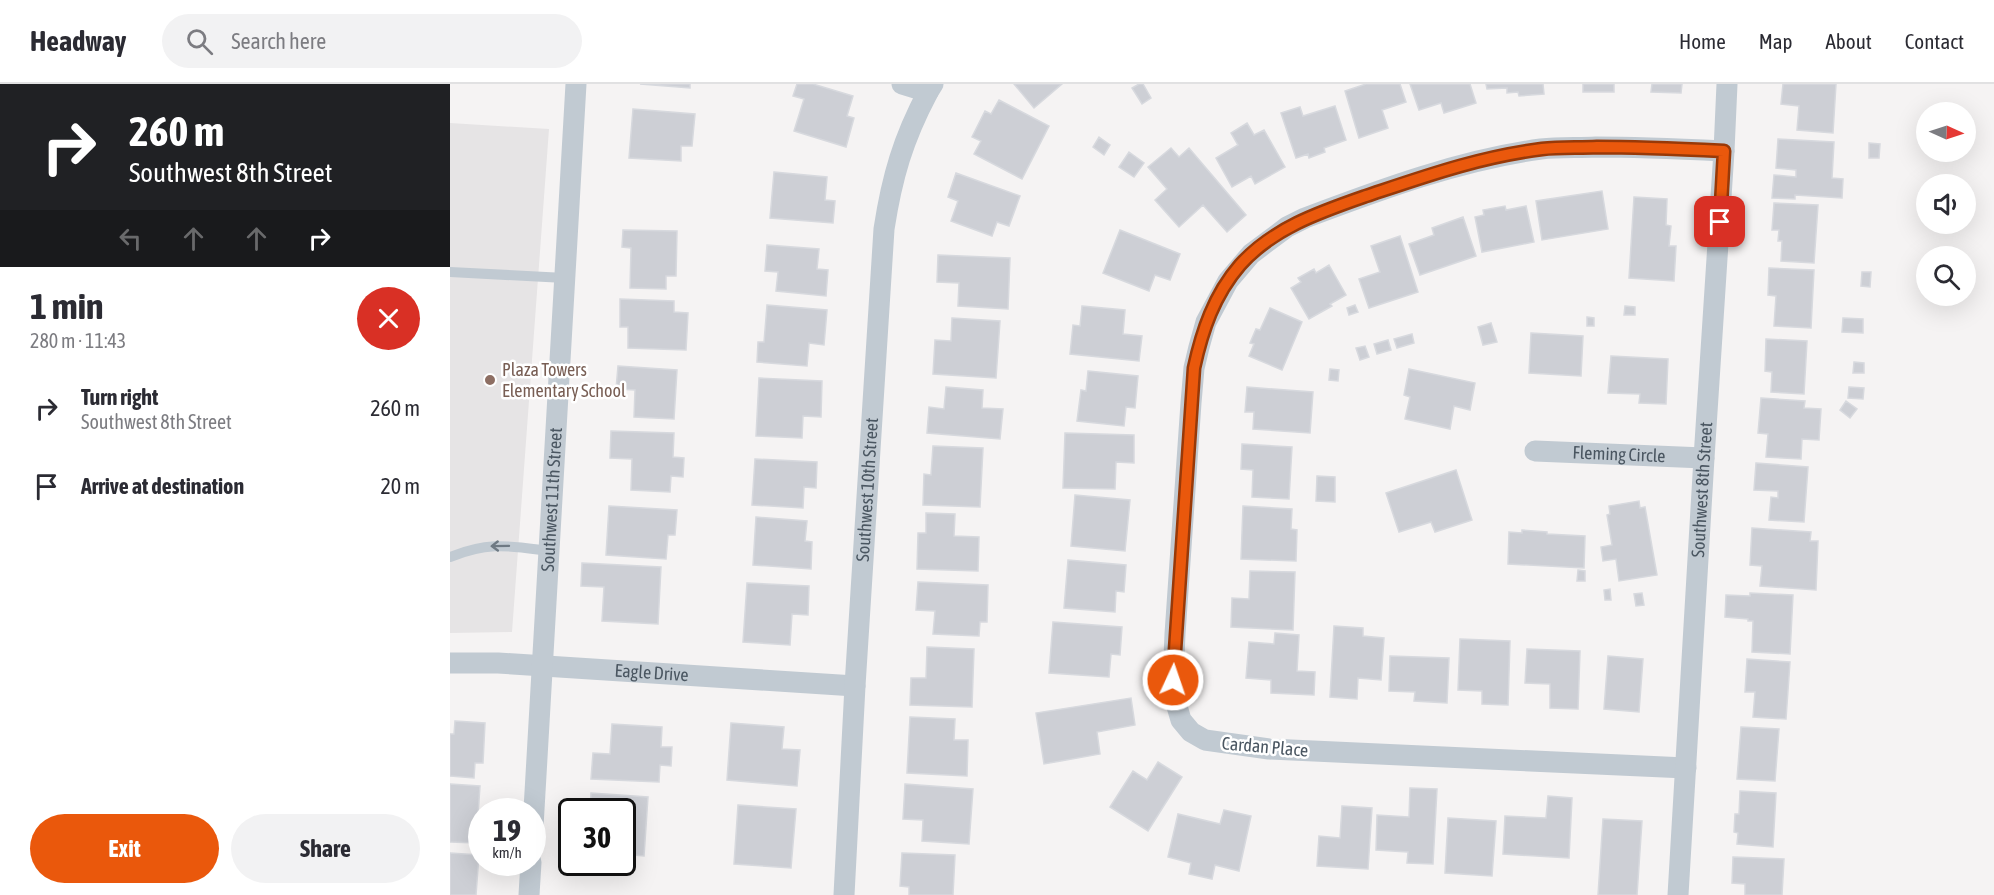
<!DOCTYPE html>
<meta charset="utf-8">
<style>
body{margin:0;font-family:"Asap Condensed",sans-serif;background:#f2f2f3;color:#2b2b33;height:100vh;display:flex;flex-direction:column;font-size:22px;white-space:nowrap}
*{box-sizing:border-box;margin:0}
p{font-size:20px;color:#7c7c81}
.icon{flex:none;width:33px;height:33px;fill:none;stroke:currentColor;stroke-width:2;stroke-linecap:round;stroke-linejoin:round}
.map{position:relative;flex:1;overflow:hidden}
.panel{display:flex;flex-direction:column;background:#fff;width:450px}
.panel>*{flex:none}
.banner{background:#202124;color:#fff;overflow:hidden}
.needle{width:39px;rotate:93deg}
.buttons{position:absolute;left:1466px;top:18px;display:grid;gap:12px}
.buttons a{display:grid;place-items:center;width:60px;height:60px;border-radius:50%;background:#fff;box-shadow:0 6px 24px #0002;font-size:30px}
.speed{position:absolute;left:18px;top:714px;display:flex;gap:12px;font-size:30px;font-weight:700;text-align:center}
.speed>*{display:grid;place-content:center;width:78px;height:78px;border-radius:50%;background:#fff;box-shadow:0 6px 24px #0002;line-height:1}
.speed small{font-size:15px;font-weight:400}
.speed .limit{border:3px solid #111;border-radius:9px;background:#fff;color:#111}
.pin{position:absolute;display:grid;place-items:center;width:51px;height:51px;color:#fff;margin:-26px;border-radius:12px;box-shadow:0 3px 9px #0006}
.me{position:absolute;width:66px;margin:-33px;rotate:3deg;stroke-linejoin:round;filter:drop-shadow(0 0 4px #0008)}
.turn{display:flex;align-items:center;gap:21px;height:126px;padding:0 30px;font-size:27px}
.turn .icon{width:78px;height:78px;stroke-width:2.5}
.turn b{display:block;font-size:42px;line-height:51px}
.lanes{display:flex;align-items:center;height:57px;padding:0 30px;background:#0003;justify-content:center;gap:30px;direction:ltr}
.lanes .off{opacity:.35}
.round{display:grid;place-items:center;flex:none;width:63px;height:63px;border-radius:32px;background:#f2f2f3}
.head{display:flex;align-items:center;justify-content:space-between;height:102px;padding:0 30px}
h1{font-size:36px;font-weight:700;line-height:45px}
.primary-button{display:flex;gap:12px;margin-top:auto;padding:12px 30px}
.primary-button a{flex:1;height:69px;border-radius:36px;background:#ea580c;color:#fff;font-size:24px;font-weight:700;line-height:69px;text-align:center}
.primary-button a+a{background:#f2f2f3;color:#2b2b33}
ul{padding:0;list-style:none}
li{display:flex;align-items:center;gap:18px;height:78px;padding:0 30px}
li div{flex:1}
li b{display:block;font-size:22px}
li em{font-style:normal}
header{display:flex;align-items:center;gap:36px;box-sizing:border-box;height:84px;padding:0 30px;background:#fff;border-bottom:2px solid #e1e1e2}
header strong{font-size:28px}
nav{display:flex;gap:33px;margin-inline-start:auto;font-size:21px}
.search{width:420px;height:54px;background:#f2f2f3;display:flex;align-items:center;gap:15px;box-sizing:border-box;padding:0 21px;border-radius:33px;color:#7c7c81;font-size:22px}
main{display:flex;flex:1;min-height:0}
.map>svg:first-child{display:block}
</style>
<header>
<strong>Headway</strong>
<div class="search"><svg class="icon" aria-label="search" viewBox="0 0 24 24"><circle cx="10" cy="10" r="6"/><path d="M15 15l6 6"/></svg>Search here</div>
<nav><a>Home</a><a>Map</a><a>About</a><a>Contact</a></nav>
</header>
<main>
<section class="panel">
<div class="banner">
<div class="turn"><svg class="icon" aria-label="right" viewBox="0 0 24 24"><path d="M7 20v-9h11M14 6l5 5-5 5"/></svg><div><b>260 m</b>Southwest 8th Street</div></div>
<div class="lanes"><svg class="icon off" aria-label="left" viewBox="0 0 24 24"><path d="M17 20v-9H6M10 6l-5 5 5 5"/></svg><svg class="icon off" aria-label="ahead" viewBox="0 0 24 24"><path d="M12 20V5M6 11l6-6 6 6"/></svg><svg class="icon off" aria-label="ahead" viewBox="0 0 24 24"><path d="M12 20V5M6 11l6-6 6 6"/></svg><svg class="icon" aria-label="right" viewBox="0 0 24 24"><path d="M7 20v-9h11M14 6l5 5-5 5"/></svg></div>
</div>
<div class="head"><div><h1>1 min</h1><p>280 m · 11:43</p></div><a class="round" style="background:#d93025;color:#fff"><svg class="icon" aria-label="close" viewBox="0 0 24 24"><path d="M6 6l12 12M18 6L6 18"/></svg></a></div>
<ul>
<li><svg class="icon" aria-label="right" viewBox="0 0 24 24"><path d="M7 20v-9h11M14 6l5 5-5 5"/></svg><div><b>Turn right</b><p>Southwest 8th Street</p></div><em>260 m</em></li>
<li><svg class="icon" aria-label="arrive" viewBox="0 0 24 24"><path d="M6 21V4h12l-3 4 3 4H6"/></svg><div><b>Arrive at destination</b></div><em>20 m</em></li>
</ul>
<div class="primary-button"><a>Exit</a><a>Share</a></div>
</section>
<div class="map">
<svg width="1544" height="811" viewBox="0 0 1544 811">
<rect width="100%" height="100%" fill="#f5f3f3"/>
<path fill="#e6e4e5" d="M0 39 99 45 62 548 0 549Z"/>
<path fill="#cdcfd5" stroke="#d7d9de" stroke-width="1.5" d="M190 0H240V4Z
M347 0H363L403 12 397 32 404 34 396 63 344 47 354 15 343 12Z
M564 0H612L584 24Z
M689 0H693L701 14 692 20 682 4Z
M916 0H950L956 18 932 26 938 44 909 54 895 7Z
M960 0H1020L1026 19 994 29 991 19 969 26Z
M1036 0H1093L1094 10 1069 12 1068 8 1057 9V4L1037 5Z
M1133 0H1164V8H1133Z
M1202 0H1232L1231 9 1201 8Z
M1333 0H1386L1383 49 1347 46 1349 22 1331 20Z
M549 16 599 42 572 95 524 70 531 57 522 53 535 27 541 30Z
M885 22 896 56 874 64 875 68 859 74 858 70 846 74 831 29 850 23 853 32Z
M183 25 245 30 242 62H231V77L179 74Z
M797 39 804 51 814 46 835 83 805 100 801 92 782 103 766 74 788 61 781 49Z
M649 53 660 61 654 71 643 63Z
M1328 55 1384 58 1382 94 1393 95 1392 114 1345 111V115L1322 114 1324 91 1346 93V86L1326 84Z
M1419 59 1430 60 1429 74H1419Z
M721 64 729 73 739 64 796 131 777 148 753 121 729 143 705 116 717 105 698 83Z
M679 68 694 79 684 93 669 83Z
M324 88 377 93 375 116 385 117 383 139 320 134Z
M506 89 570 112 559 142 547 138 542 152 501 137 508 117 498 113Z
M1152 107 1158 145 1092 156 1086 117Z
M1184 113 1217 115 1216 141 1221 142 1219 162H1226L1224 197 1179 194Z
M1324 119 1368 121 1364 179 1331 177 1332 157H1328L1329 146H1322Z
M1055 122 1056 126 1076 122 1084 158 1032 168 1025 133 1034 131 1033 126Z
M1013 133 1026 172 970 191 959 160 984 151 982 144Z
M173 146 227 147 226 192H216V205L180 204 181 164 172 163Z
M670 146 730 170 720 196 705 191 699 207 653 189Z
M950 152 968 208 919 224 909 195 930 188 921 162Z
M317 161 369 165 367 185 378 186 376 212 326 207 328 188 315 187Z
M488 171 560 174 558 225 508 222 509 199 487 198Z
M879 181 896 211 880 220 882 222 859 235 841 204 851 198 848 194 864 185 866 189Z
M1319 184 1364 186 1361 244 1324 242 1326 212 1318 211Z
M1412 188H1421L1420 203 1411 202Z
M170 215 224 217V228L238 229 236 266 178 264V243H170Z
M317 221 377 226 374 261 359 259 357 282 307 278 308 258H314Z
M905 221 908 228 899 231 897 224Z
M632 222 675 226 673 250 692 252 689 277 620 270 623 241 630 242Z
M1175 222 1185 223V231H1174Z
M820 224 852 238 832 286 799 272 804 260 800 259 806 245 810 246Z
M1137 233 1144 234V242H1137Z
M502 234 550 237 546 294 483 290 485 256 501 257Z
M1393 234 1413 235V249L1392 248Z
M1041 239 1047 258 1033 261 1028 243Z
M1081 249 1133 252 1131 292 1079 289Z
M962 250 964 259 947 264 944 255Z
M1316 255 1357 257 1354 310 1321 308 1322 288 1315 287Z
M938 256 941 266 927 270 924 260Z
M915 262 919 273 910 276 906 264Z
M1161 272 1218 275 1216 320 1189 319 1190 310 1158 309Z
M1404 278 1414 279V289H1403Z
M168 282 227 286 224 335 184 333 185 306 166 305Z
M880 285 889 286 888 297 879 296Z
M959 285 1025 299 1020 326 1004 322 1000 345 955 335 960 313 954 311Z
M638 287 688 292 685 324 676 323 674 342 627 337 631 306 636 307Z
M309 294 372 297 371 333 353 332 352 354 306 352Z
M496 303 533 306 532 324 553 325 550 355 477 349 479 323 494 325Z
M797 303 863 308 860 349 803 345 804 328H795Z
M1399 303 1414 304 1413 315 1398 314Z
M1311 314 1355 317 1354 324 1371 325 1369 356 1352 355 1351 375 1316 373 1318 350 1308 349Z
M1396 317 1407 325 1400 334 1390 326Z
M161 347 224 349 223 373 234 374 233 393 221 392 220 408 181 406 182 375 160 374Z
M615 349 684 351V379L666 378 665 405 613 404Z
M792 360 842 363 839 415 802 413 803 386 791 385Z
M483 362 533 364 530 423 473 421 474 390 481 391Z
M305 375 367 378 366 404 354 403 353 424 302 421Z
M1306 379 1358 383 1354 438 1319 436 1321 413 1328 414V407L1304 406Z
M1006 386 1022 436 985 448 981 438 949 448 936 409Z
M867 392 885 393V418L866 417Z
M625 411 680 416 675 467 621 462Z
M1189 417 1190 424 1195 423 1207 491 1169 497 1166 475 1153 477 1151 463 1162 461 1157 431 1160 430 1159 422Z
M159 422 227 426 225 451H218L216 475 156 471Z
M793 422 842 425 841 445 847 446 846 477 791 475Z
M476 429 505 430 504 452 529 453 528 487 467 485 468 449H476Z
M306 433 357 437 355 457 362 458 361 485 303 481Z
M1302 444 1361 448 1360 457H1368L1366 506 1310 502 1312 482 1300 481Z
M1072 446 1097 448V450L1135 452 1134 484 1058 480 1059 448 1072 449Z
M618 476 676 481 674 508 666 507 665 528 614 524Z
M132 479 211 483 208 540 152 537 154 503 131 502Z
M1128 486 1135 487V497H1127Z
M800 487 845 488 843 546 781 543 782 514 799 515Z
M468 498 538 501 537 538H530L529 552 483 550 485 527 466 526Z
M297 499 359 502 358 531 342 530 340 561 293 558Z
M1160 505 1161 516H1155L1154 506Z
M1192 509 1194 521 1186 522 1184 510Z
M1300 509 1343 511 1340 570 1302 568 1303 537H1298V535L1275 533 1276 511 1300 512Z
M603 538 672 543 670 571 661 570 659 593 599 589Z
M884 542 913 544V552L934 554 931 596 908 594 907 615 880 613Z
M825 549 849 551 847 587 865 588 864 611 821 609V596L796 594 799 558 824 560Z
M1010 555 1060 557 1058 621 1032 620V607L1008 606Z
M477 563 524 565 522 623 460 621 461 594H476Z
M1077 565 1130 567 1128 625 1100 624V600L1075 599Z
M940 572 999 574 997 619 964 617 965 608 939 607Z
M1158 572 1193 575 1189 628 1154 625Z
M1297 575 1340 578 1336 635 1303 633 1305 608H1295Z
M681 614 685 641 647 648 650 670 594 680 586 629Z
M460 633 505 635 504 656H518L517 692 457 689Z
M5 637 35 639 33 679H25L24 694 0 692V650H4Z
M281 639 334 643 332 665 350 666 347 702 277 696Z
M162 640 212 643 211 663H222L221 682 210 681 209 698 141 695 143 669 160 670Z
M1291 643 1329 645 1325 697 1287 695Z
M708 678 732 693 698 747 660 723 683 687 697 696Z
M0 700 30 702 26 759 0 758Z
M455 700 523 705 519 760 472 757 473 736 453 735Z
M960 704 987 705 983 780 957 779 958 768 926 766 927 731 959 733Z
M1290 707 1326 709 1323 763 1287 760 1288 749 1284 748 1285 730H1289Z
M141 709 198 713 194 772 172 770V728H140Z
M1098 712 1122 714 1119 774 1053 770 1055 732 1096 734Z
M288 721 346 725 341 784 284 780Z
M892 722 922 724 918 785 867 782 869 752 890 754Z
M774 726 801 732 789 787 765 781 762 795 739 790 741 779 718 773 728 730 770 740Z
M998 734 1046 737 1042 792 995 789Z
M1153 735 1192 737 1187 811H1148Z
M0 769 29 771 26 811H0Z
M452 769 505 771 503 811H459V803L450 802Z
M1283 773 1334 775 1332 811H1295V800L1282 799Z"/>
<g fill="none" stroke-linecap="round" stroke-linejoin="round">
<path stroke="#c1cad2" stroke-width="10" d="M0 188 115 194
M0 473C40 457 59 462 100 467"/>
<g stroke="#c1cad2" stroke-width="21">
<path d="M452 0 478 8 483 0"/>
<path id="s1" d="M1085 367 1254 374"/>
<path id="s2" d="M0 579H48L405 602"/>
<path d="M1236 684 819 665 755 656 741 648 731 636 726 619 723 596 725 550 741 319 744 284 749 263 756 238 778 197 801 170 837 143 855 134C932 105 1010 76 1091 65 1109 63 1128 64 1146 63 1189 63 1232 65 1274 67"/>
<path id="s3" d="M82 760 126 0"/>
<path d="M79 811 81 778"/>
<path id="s4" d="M394 811 405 602 434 145C442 93 453 55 478 8"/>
<path id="s5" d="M1228 811 1254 374 1274 67 1277 0"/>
</g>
</g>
<defs><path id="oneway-shaft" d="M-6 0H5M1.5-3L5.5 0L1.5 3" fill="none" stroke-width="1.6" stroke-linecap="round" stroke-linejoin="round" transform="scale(1.5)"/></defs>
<use stroke="#6e7983" href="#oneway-shaft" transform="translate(50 462) rotate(179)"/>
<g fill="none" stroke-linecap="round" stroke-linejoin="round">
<g stroke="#983908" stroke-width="15">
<path id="route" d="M723 596 744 284C752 247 764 211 790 181 823 144 870 128 916 112 976 92 1029 73 1092 65 1110 63 1129 64 1147 63 1189 63 1232 65 1274 67L1270 138"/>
</g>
<use href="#route" stroke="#ea580c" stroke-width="10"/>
</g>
<circle fill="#8d6e63" stroke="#fff" stroke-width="2" cx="40" cy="296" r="6"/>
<g text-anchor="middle" stroke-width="5" stroke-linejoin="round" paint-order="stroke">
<g font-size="18" fill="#785e54" stroke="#fff" text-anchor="start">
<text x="52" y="292">Plaza Towers<tspan x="52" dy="21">Elementary School</tspan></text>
</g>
<g font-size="18" fill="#4a5661" stroke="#fff">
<text dy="6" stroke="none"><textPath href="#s1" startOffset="84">Fleming Circle</textPath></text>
<text dy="6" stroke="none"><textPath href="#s5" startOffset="406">Southwest 8th Street</textPath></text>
<text dy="6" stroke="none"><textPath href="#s4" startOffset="406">Southwest 10th Street</textPath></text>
<text dy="6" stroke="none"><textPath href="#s3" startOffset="345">Southwest 11th Street</textPath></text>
<text dy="6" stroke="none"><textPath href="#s2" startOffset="202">Eagle Drive</textPath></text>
<text transform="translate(815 663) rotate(5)" y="6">Cardan Place</text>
</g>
</g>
</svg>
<div class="buttons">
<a><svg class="needle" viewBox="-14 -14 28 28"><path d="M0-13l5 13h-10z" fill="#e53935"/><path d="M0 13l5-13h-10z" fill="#7c7c81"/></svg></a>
<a><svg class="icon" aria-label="sound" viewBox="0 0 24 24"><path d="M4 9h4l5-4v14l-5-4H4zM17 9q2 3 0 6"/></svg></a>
<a><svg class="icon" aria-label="search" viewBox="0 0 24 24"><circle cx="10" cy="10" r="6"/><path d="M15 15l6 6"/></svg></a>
</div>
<div class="speed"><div>19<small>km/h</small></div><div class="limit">30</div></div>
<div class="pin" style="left:1270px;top:138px;background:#d93025"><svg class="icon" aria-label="arrive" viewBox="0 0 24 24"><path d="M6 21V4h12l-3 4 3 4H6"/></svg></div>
<svg class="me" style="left:723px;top:596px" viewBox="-20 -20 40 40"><circle r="17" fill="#ea580c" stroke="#fff" stroke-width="3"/><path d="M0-11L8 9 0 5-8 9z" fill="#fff"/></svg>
</div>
</main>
